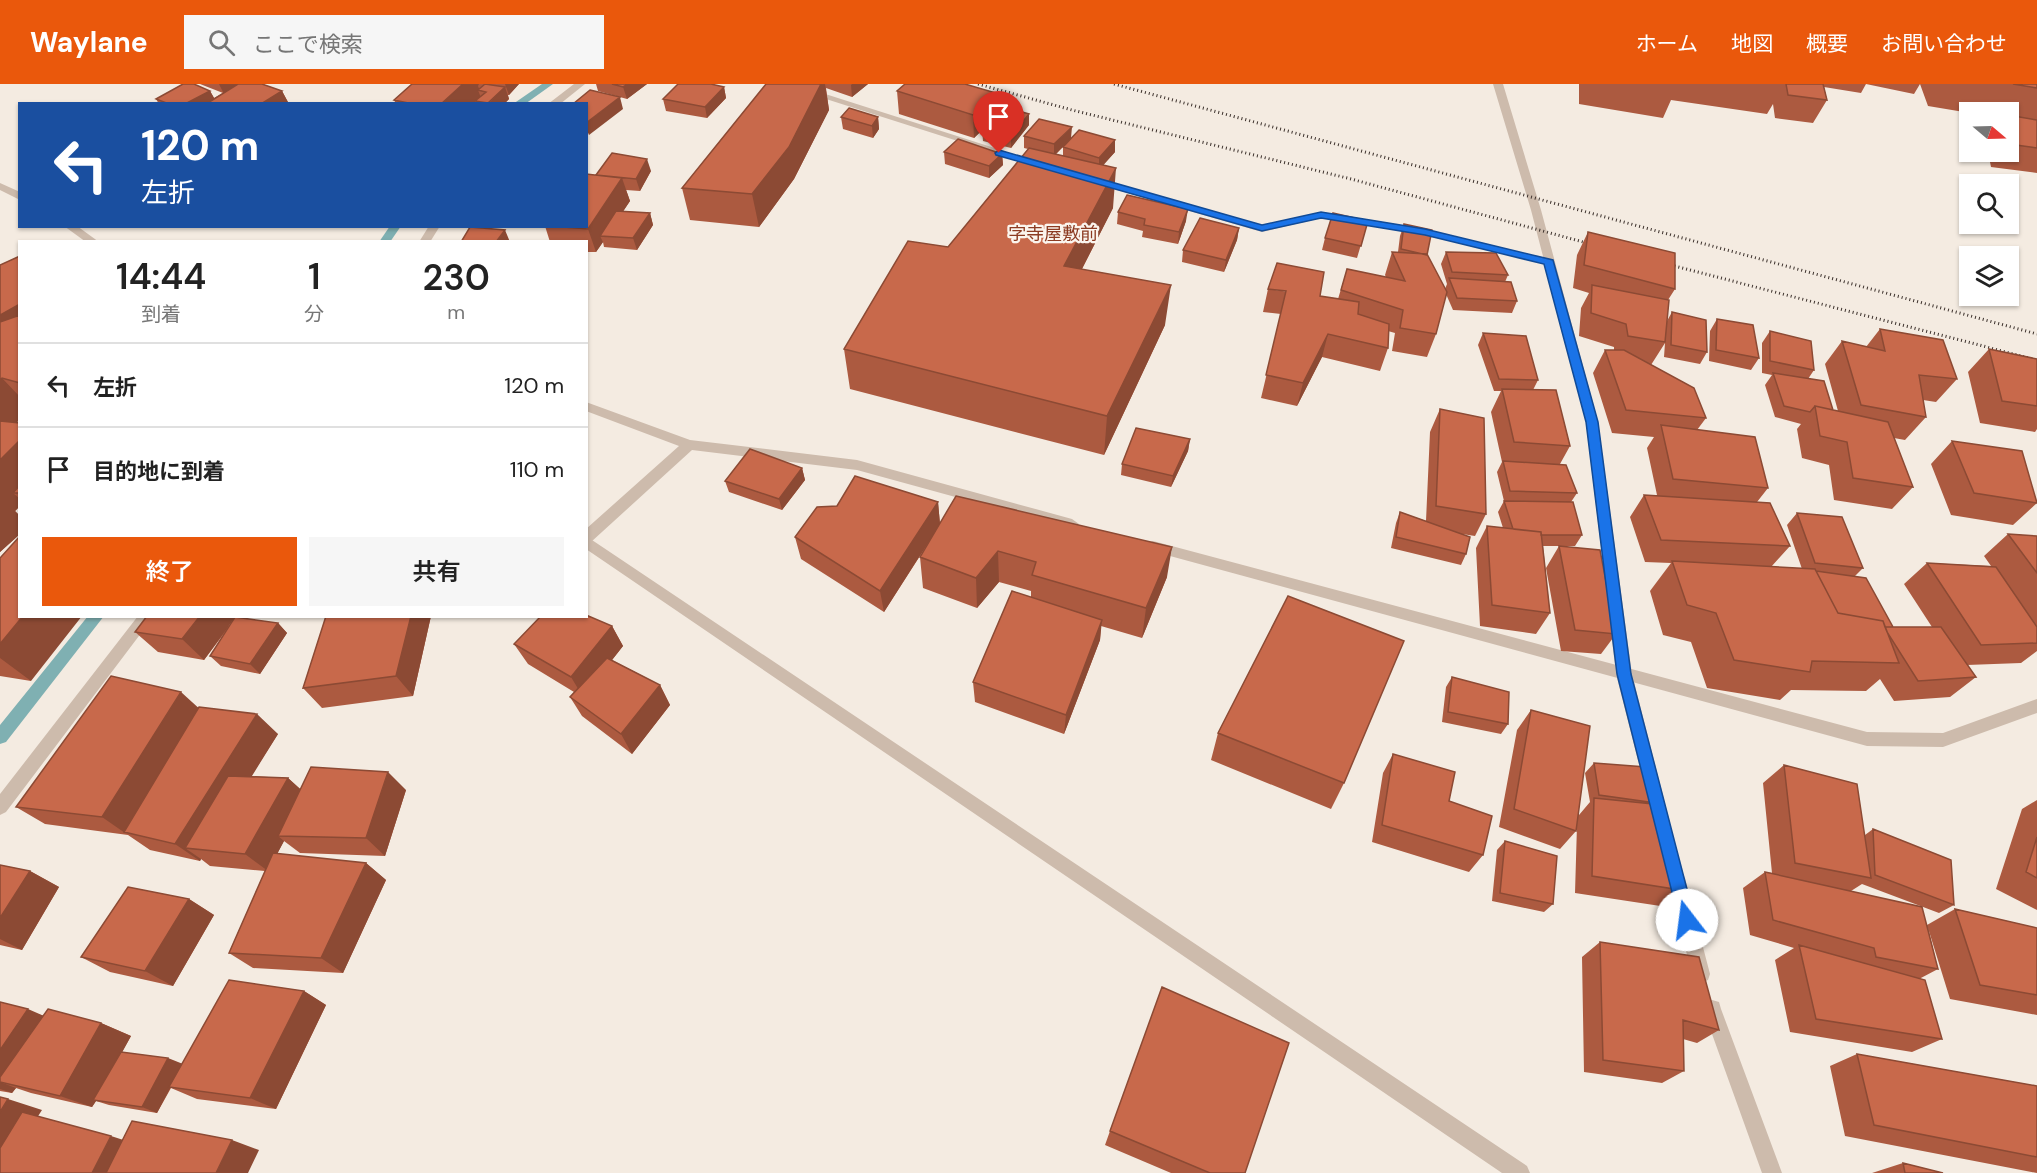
<!DOCTYPE html>
<html lang="ja">
<meta charset="utf-8">
<style>
body{margin:0;font-family:"DM Sans","Noto Sans JP",sans-serif;background:#f6f6f6;color:#222;height:100vh;display:flex;flex-direction:column;font-size:22px;white-space:nowrap}
*{box-sizing:border-box;margin:0}
p{font-size:20px;color:#767676}
.icon{flex:none;width:33px;height:33px;fill:none;stroke:currentColor;stroke-width:2;stroke-linecap:round;stroke-linejoin:round}
.map{position:relative;flex:1;overflow:hidden}
.sheet{position:absolute;left:18px;top:156px;width:570px;height:378px;display:flex;flex-direction:column;background:#fff;border-radius:0px;box-shadow:0 2px 4px #0004}
.sheet>*{flex:none}
.banner{position:absolute;left:18px;top:18px;width:570px;height:126px;border-radius:0px;box-shadow:0 2px 4px #0004;background:#1a4fa0;color:#fff;overflow:hidden}
.needle{width:39px;rotate:109deg}
.buttons{position:absolute;left:1959px;top:18px;display:grid;gap:12px}
.buttons a{display:grid;place-items:center;width:60px;height:60px;border-radius:0px;background:#fff;box-shadow:0 2px 4px #0004;font-size:30px}
.pin{position:absolute;display:grid;place-items:center;width:51px;height:51px;color:#fff;margin:-62px -26px;border-radius:50% 50% 50% 0;rotate:-45deg;box-shadow:0 0 6px #0007}
.pin .icon{rotate:45deg}
.me{position:absolute;width:66px;margin:-33px;rotate:345deg;stroke-linejoin:round;filter:drop-shadow(0 0 4px #0008)}
.turn{display:flex;align-items:center;gap:21px;height:126px;padding:0 24px;font-size:27px}
.turn .icon{width:78px;height:78px;stroke-width:2.5}
.turn b{display:block;font-size:42px;line-height:51px}
.eta{display:flex;justify-content:space-evenly;align-items:center;height:102px;text-align:center}
.eta b{font-size:36px;font-weight:600;line-height:42px}
.button{display:flex;gap:12px;margin-top:auto;padding:12px 24px}
.button a{flex:1;height:69px;border-radius:0px;background:#ea580c;color:#fff;font-size:24px;font-weight:600;line-height:69px;text-align:center}
.button a+a{background:#f6f6f6;color:#222}
ul{padding:0;list-style:none}
li{display:flex;align-items:center;gap:18px;height:84px;padding:0 24px;border-top:2px solid #e0e0e0}
li div{flex:1}
li b{display:block;font-size:22px}
li em{font-style:normal}
header{display:flex;align-items:center;gap:36px;box-sizing:border-box;height:84px;padding:0 30px;background:#ea580c;color:#fff}
header strong{font-size:28px}
nav{display:flex;gap:33px;margin-inline-start:auto;font-size:21px}
.search{width:420px;height:54px;background:#f6f6f6;display:flex;align-items:center;gap:15px;box-sizing:border-box;padding:0 21px;border-radius:0px;color:#767676;font-size:22px}
.map>svg:first-child{display:block}
</style>
<header>
<strong>Waylane</strong>
<div class="search"><svg class="icon" aria-label="search" viewBox="0 0 24 24"><circle cx="10" cy="10" r="6"/><path d="M15 15l6 6"/></svg>ここで検索</div>
<nav><a>ホーム</a><a>地図</a><a>概要</a><a>お問い合わせ</a></nav>
</header>
<div class="map">
<svg width="2037" height="1089" viewBox="0 0 2037 1089">
<rect width="100%" height="100%" fill="#f4ebe1"/>
<g fill="none" stroke-linecap="round" stroke-linejoin="round">
<path fill="#7fb0b2" fill-rule="evenodd" d="M542 0H553L525 20H513Z
M390 142H401L390 158H379Z
M88 532H104L6 658 0 660V641Z"/>
<path fill="#cdbbac" fill-rule="evenodd" d="M574 0H585L560 20H548Z
M779 0H794L1045 80 1036 82Z
M1097 94 1262 142 1321 128 1425 145 1553 176 1555 178 1549 181 1425 151 1321 134 1262 148 1093 99 1092 97Z
M429 142H440L430 158H419Z"/>
<path fill="#cdbbac" fill-rule="evenodd" d="M586 318 690 356 857 376 1072 435 1079 440 1072 445 857 386 692 366 591 458 586 459V445L679 362 586 327Z
M1153 457 1867 648 1943 649 2037 615V629L1943 663 1867 662 1148 466 1146 462 1148 458Z
M138 532H154L6 728 0 731V710Z"/>
<path fill="#cdbbac" fill-rule="evenodd" d="M1493 0H1503L1541 126 1598 338 1632 590 1670 739 1668 744 1662 747 1656 744 1654 739 1616 590 1586 338 1531 126Z
M0 99 20 108V116L0 106Z
M64 142H77L99 158H86Z
M586 452 1527 1082 1530 1089H1502L586 465Z
M1676 786 1682 788 1685 794 1710 890 1708 896 1701 899 1694 896 1692 890 1667 794 1670 788Z
M1712 916 1719 918 1721 925 1782 1089H1762L1703 925 1705 918Z"/>
<path stroke="#3b302b" stroke-width="3" stroke-dasharray="1 3" stroke-linecap="butt" d="M978 0 1072 26 1351 95 1598 162
M1114 0 2037 250
M1659 178 2037 276"/>
</g>
<path fill="#ac5a40" fill-rule="evenodd" d="M200 0H262L282 7 289 20H159L156 15 210 7 214 14 223 9Z
M412 0H519L509 11H508L509 15 504 20H396L394 16Z
M596 0H647L627 15 598 7Z
M766 0H868L852 13 826 4 829 26 794 95 759 143 690 136 682 104Z
M1579 0H2037V89L1991 83 1988 68H2008V28L1970 29 1928 22 1920 0 1914 10 1866 0 1861 9 1824 3 1827 16 1813 39 1775 34 1773 20 1767 30 1671 16 1663 34 1579 20Z
M724 3 726 14 707 34 666 27 663 15Z
M897 7 997 31 1029 41 1011 64 983 57 982 46 974 54 899 30Z
M841 33H878L879 45 873 54 843 45Z
M1024 52 1115 56V68L1103 81 1113 124 1082 185 1165 241 1104 371 850 305 844 265 948 163 1028 65 1024 64ZM1063 63V72L1056 70Z
M944 68 1002 70 1003 81 989 94 945 80Z
M651 87 640 107 626 106 630 117 623 127 650 129 653 141 637 166 604 163 603 158 596 168H586V158H550L545 142H586L596 91Z
M1118 128 1186 137 1178 160 1142 153 1143 147 1117 140Z
M1368 137 1357 174 1322 166 1325 154Z
M1404 140 1427 171 1445 205 1447 200 1441 180 1446 168 1508 191 1505 198 1517 217 1512 229 1453 226 1446 210 1436 250 1427 273 1392 267 1395 249 1388 247V264L1380 287 1322 273 1297 322 1261 314 1281 230 1263 228 1268 205 1338 215 1347 185 1386 193 1385 191 1392 168H1398L1400 152Z
M1239 144 1237 156 1224 188 1182 178 1183 166Z
M1588 148 1675 205 1668 216 1667 237 1672 228 1707 268 1700 280 1664 273 1665 259 1651 281 1706 334 1697 346 1768 404 1757 418 1790 462 1771 483 1802 485 1787 441 1797 429 1863 484 1855 492 1893 543H1932L1904 500 1927 479 1991 482 1984 472 2008 450 2037 452V567L2021 579 1967 581 1976 593 1950 613 1894 617 1880 595 1866 607 1791 606 1780 616 1707 604 1691 558 1663 551 1650 507 1671 479 1645 478 1630 433 1644 411H1657L1647 364 1654 353 1612 349 1593 289 1605 266H1614V263L1579 252 1581 224 1589 209 1573 204 1577 171Z
M20 172V336L15 339H20V422L15 427 20 432V450L0 468V181Z
M1717 235 1759 274 1751 286 1709 277 1710 247Z
M1880 245 1957 295 1936 318 1923 316 1926 333 1905 356 1894 354 1913 403 1892 425 1834 416 1829 381 1802 374 1797 345 1801 340 1775 333 1765 301 1772 291 1762 289V259L1770 247 1814 286 1808 295 1833 326 1838 327 1825 280 1842 257 1866 263Z
M1483 249 1538 296 1533 306 1570 362 1560 380 1577 409 1571 418 1582 451 1575 462H1560L1616 550 1601 570 1561 567 1546 484 1559 462H1543L1550 529 1536 550 1480 542 1476 464 1487 442 1503 444 1498 428 1504 417 1497 388 1502 378 1491 328 1501 307H1494L1478 261Z
M1989 265 2037 275V345L2035 348 1980 339 1968 288Z
M1440 325 1486 430 1475 452 1462 450 1466 470 1461 481 1391 464 1396 439 1400 428 1426 437 1430 348Z
M1190 355 1188 367 1171 403 1121 391 1122 380Z
M1952 357 2037 417V419L2013 441 1951 431 1931 380Z
M802 384 805 396 782 426 729 408 725 397Z
M938 418 940 440 1167 493 1142 554 1101 542 1100 556 1064 650 975 618 973 598 1031 513V507L999 498 977 524 923 504 920 473 936 447 884 528 801 475 795 453Z
M0 474 31 597 0 592Z
M326 532H431L413 612 322 624 303 604Z
M278 539 287 549 260 590 221 582 210 572 229 543 204 576 158 568 135 548Z
M612 542 623 562 612 576 660 601 670 621 632 670 582 632 570 613 574 608 528 580 514 560Z
M1452 593 1508 640 1501 650 1442 638 1446 603Z
M198 623 278 650 251 692 288 694 300 705 406 706 385 772 300 769 284 757 277 770 366 779 386 796 343 889 253 884 229 869 265 787 210 782 201 775 200 777 150 766 128 751 45 740 16 723Z
M1531 626 1579 731 1590 718 1585 689 1594 679 1656 719 1654 720 1687 807 1667 823 1575 809 1577 741 1576 747 1560 765 1499 743 1517 646Z
M1218 649 1344 699 1331 725 1211 676Z
M1393 670 1449 717 1483 771 1469 788 1372 758 1383 689Z
M1784 681 1865 751 1873 745 1954 821 1939 829 1862 800 1851 807 1927 841 1955 825 2037 844V931L1950 915 1928 844 1938 885 1919 895 1942 955 1912 968 1790 948 1775 876 1794 864 1750 851 1743 804 1765 788 1772 789 1763 699Z
M2037 716V826L1996 805 2022 725Z
M1505 757 1553 820 1544 828 1492 817 1497 766Z
M0 781 30 787 59 803 22 866 0 861Z
M189 815 214 831 173 902 110 888 81 873Z
M1600 858 1719 946 1697 959 1683 955 1684 987 1662 999 1584 988 1582 873Z
M304 907 326 921 276 1025 197 1015 171 1004 157 1029 109 1021 96 1017 92 1023 31 1009 16 1004 12 1009 0 1007V918L44 932 101 939 131 952 122 968 182 980Z
M1857 970 2037 1002V1089L1845 1052 1830 982Z
M1110 1047 1245 1089H1171L1105 1061Z
M1903 1079 1943 1089H1872Z"/>
<path fill="#8c4a34" d="M219 0H241L224 10Z
M463 0H479L478 2 480 7 478 6 481 14 475 17V20H441Z
M505 0H519L509 11Z
M628 0H647L627 15 623 3Z
M821 0H825L829 26 794 95 759 143 752 110Z
M852 0H868L852 13 851 1Z
M505 3 509 15 504 20H488Z
M724 3 726 14 707 34 705 23Z
M210 7 217 19 185 20Z
M282 7 289 20H261Z
M996 9 997 32 974 54 973 31Z
M620 13 623 25 589 51 586 44V39Z
M1029 30V41L1011 64V52Z
M878 33 879 45 873 54 872 42Z
M1072 43 1071 54 1054 72V60Z
M1115 56V68L1099 86V74Z
M1002 70 1003 81 989 94V82Z
M647 75 651 87 640 107 636 95Z
M1116 84 1113 124 1063 222 1064 182Z
M622 94 630 117 607 152H600L603 158 596 168 588 145Z
M1188 125 1186 137 1178 160 1179 148Z
M650 129 653 141 637 166 633 154Z
M1239 144 1237 156 1224 188 1226 176Z
M505 146 510 158H496Z
M1171 201 1165 241 1104 371 1107 332Z
M20 220V255L0 239V231Z
M1328 250 1322 273 1297 322 1303 299Z
M2 294 20 313V336L3 347 0 343V296Z
M1190 355 1188 367 1171 403 1173 392Z
M20 356V409H13L20 415V422L15 427 20 432V450L0 468V376Z
M802 384 805 396 782 426 779 415Z
M938 418 940 440 884 528 880 507Z
M1172 463 1167 493 1142 554 1146 524Z
M998 467 999 498 977 524 976 494Z
M23 532H82L31 597 0 574V560Z
M200 532H236L204 576 182 555Z
M411 532H431L413 612 396 592Z
M1102 536 1100 556 1064 650 1066 631Z
M278 539 287 549 260 590 250 580Z
M612 542 623 562 583 613 571 593Z
M660 601 670 621 632 670 621 650Z
M181 608 203 628 125 749 102 733Z
M257 630 278 650 206 766 185 764 201 775 200 777 175 760Z
M388 688 406 706 385 772 366 754Z
M288 694 308 712 278 752 284 757 268 787 245 770Z
M366 779 386 796 343 889 321 874Z
M30 787 59 803 22 866 0 855V834Z
M189 815 214 831 173 902 145 887Z
M304 907 326 921 276 1025 250 1014Z
M28 925 60 939 0 998V966Z
M101 939 131 952 96 1016H93L96 1017 92 1023 60 1012Z
M168 974 183 980 157 1029 142 1023Z
M0 998 16 1004 12 1009 0 1005Z
M8 1015 42 1026 6 1082 0 1080V1028Z
M111 1052 142 1062 128 1089H92Z
M232 1056 259 1066 248 1089H216Z"/>
<path fill="#c8694b" stroke="#8c4a34" stroke-width="1.5" d="M183 0H194L210 7 185 20H169L156 15Z
M238 0H262L282 7 261 20H206Z
M412 0H463L441 20H413L394 16Z
M485 0 505 3 488 19 475 17 486 8 478 6Z
M612 0H628L623 3Z
M678 0H711L724 3 705 23 663 15Z
M766 0H821L789 63 752 110 682 104Z
M905 0H965L996 9 973 31 897 7Z
M1786 0H1823L1827 16 1788 11Z
M2013 0H2037V4Z
M590 6 620 13 586 39V20H573Z
M1005 23 1029 30 1011 52 982 46Z
M849 24 878 33 872 42 841 33Z
M2008 31 2037 36V64L2009 60Z
M1039 35 1072 43 1054 60 1024 52Z
M1079 46 1115 56 1099 74 1063 63Z
M958 55 1002 70 989 82 944 68Z
M1029 64 1116 84 1064 182 1171 201 1107 332 844 265 908 157 948 163Z
M612 69 647 75 636 95 596 91Z
M586 90 622 94 588 145 551 142H586Z
M1127 111 1188 125 1179 148 1144 141 1145 135 1118 128Z
M616 127 650 129 633 154 600 152Z
M1333 129 1368 137 1361 162 1325 154Z
M1200 134 1239 144 1226 176 1183 166Z
M1404 140 1432 146 1427 171 1401 165Z
M470 143 505 146 496 158H461Z
M1588 148 1675 169V205L1584 181Z
M1392 168 1427 170 1447 208 1436 250 1400 244 1403 226 1341 206 1347 185 1405 197Z
M1446 168 1496 169 1508 191 1452 188Z
M20 172V220L0 231V181Z
M1277 179 1324 188 1320 212 1359 218 1358 230 1389 240 1388 264 1328 250 1303 299 1266 291 1286 207 1268 205Z
M1449 194 1511 198 1517 217 1457 214Z
M1592 201 1669 216 1665 258 1628 252 1626 240 1591 229Z
M1672 228 1706 236 1707 268 1671 261Z
M20 231V299L2 294 0 296V238Z
M1717 235 1753 241 1759 274 1716 266Z
M1880 245 1943 256 1957 295 1919 291 1926 333 1861 321 1842 257 1885 267Z
M1770 247 1811 257 1814 286 1770 277Z
M1483 249 1526 252 1538 296 1499 295Z
M1989 265 2037 275V322L2002 317Z
M1605 266H1624L1694 304 1706 334 1626 326Z
M1773 289 1824 297 1833 326 1815 322 1810 328 1784 322Z
M1502 305 1556 306 1570 362 1514 358Z
M1815 322 1888 338 1913 403 1853 394 1847 358 1820 352Z
M1440 325 1484 334 1486 430 1436 422Z
M0 337 20 339V356L0 376Z
M1661 341 1755 353 1768 404 1673 395Z
M1136 344 1190 355 1173 392 1122 380Z
M1952 357 2022 367 2037 419 1974 409Z
M750 365 802 384 779 415 725 397Z
M1503 377 1566 381 1577 409 1510 407Z
M855 392 938 418 880 507 795 453 817 423 837 422Z
M20 401V409H13Z
M1644 411 1770 419 1790 462 1661 456Z
M956 412 1172 463 1146 524 1032 491 1036 478 998 467 976 494 920 473Z
M1504 417 1573 418 1582 451H1541V448L1513 445Z
M1400 428 1470 453 1466 470 1396 453Z
M1797 429 1842 433 1863 484 1815 479Z
M1487 442 1541 448 1550 529 1492 521Z
M2008 450 2037 452V489Z
M20 452V532H23L0 560V474Z
M1559 462 1600 466 1616 550 1575 546Z
M1672 477 1815 485 1838 529 1883 537 1899 579 1812 577 1810 588 1734 576 1716 529 1687 521Z
M1927 479 1996 483 2037 543V559L1981 561Z
M1816 487 1866 494 1893 543H1885L1883 537 1838 529Z
M1012 507 1102 536 1066 631 973 598Z
M1288 512 1404 557 1344 699 1218 649Z
M586 531 612 542 571 593 514 560 541 532H586Z
M147 532H200L182 555 135 548Z
M326 532H411L396 592 303 604Z
M235 533 278 539 250 580 210 572Z
M1885 543H1941L1976 593 1918 597 1887 548Z
M607 574 660 601 621 650 570 613Z
M111 592 181 608 102 733 16 723Z
M1452 593 1509 608 1508 640 1448 628Z
M199 623 257 630 175 760 124 748Z
M1531 626 1590 642 1576 747 1514 725Z
M1393 670 1455 688 1449 717 1492 732 1483 771 1382 741Z
M1594 679 1646 683 1656 719 1599 711Z
M1784 681 1857 700 1871 794 1795 779Z
M311 683 388 688 366 754 278 752Z
M228 692 288 694 245 770 185 764Z
M1594 714 1663 721 1687 807 1592 792Z
M1873 745 1951 776 1954 821 1875 791Z
M2037 753V794L2026 788Z
M1505 757 1557 772 1553 820 1500 809Z
M273 769 366 779 321 874 229 869Z
M0 781 30 787 0 834Z
M1765 788 1922 823 1938 885 1876 873 1874 864 1773 836Z
M128 803 189 815 145 887 81 873Z
M1955 825 2037 844V911L1980 901Z
M1600 858 1699 873 1719 946 1683 936 1684 987 1603 976Z
M1799 861 1925 896 1942 955 1816 935Z
M229 896 304 907 250 1014 169 1003Z
M1162 903 1289 959 1245 1089H1210L1110 1047Z
M0 918 28 925 0 966Z
M48 925 101 939 60 1012 0 998V993Z
M121 968 168 974 142 1023 93 1016Z
M1857 970 2037 1002V1073L1874 1041Z
M0 1013 8 1015 0 1028Z
M22 1028 111 1052 92 1089H0V1064Z
M132 1037 232 1056 216 1089H106Z
M1903 1079 1943 1089H1905Z"/>
<path fill="#1a73e8" stroke="#114b97" stroke-width="1.5" d="M999 66 1262 141 1321 128 1425 145 1553 176 1598 338 1631 590 1695 836 1693 842 1687 844 1681 842 1679 836 1617 590 1586 338 1544 180 1425 151 1321 134 1262 147 996 71 995 69Z"/>
<g text-anchor="middle" stroke-width="4.5" stroke-linejoin="round" paint-order="stroke">
<g font-size="18" fill="#8c3b22" stroke="#fbf5ee">
<text x="1053" y="156">字寺屋敷前</text>
</g>
</g>
</svg>
<div class="buttons">
<a><svg class="needle" viewBox="-14 -14 28 28"><path d="M0-13l5 13h-10z" fill="#e53935"/><path d="M0 13l5-13h-10z" fill="#767676"/></svg></a>
<a><svg class="icon" aria-label="search" viewBox="0 0 24 24"><circle cx="10" cy="10" r="6"/><path d="M15 15l6 6"/></svg></a>
<a><svg class="icon" aria-label="layers" viewBox="0 0 24 24"><path d="M12 4l9 5-9 5-9-5zM3 14l9 5 9-5"/></svg></a>
</div>
<div class="pin" style="left:999px;top:69px;background:#d93025"><svg class="icon" aria-label="arrive" viewBox="0 0 24 24"><path d="M6 21V4h12l-3 4 3 4H6"/></svg></div>
<svg class="me" style="left:1687px;top:836px" viewBox="-20 -20 40 40"><circle r="19" fill="#fff"/><path d="M0-13L10 11 0 6-10 11z" fill="#1a73e8"/></svg>
<div class="banner">
<div class="turn"><svg class="icon" aria-label="left" viewBox="0 0 24 24"><path d="M17 20v-9H6M10 6l-5 5 5 5"/></svg><div><b>120 m</b>左折</div></div>
</div>
<section class="sheet">
<div class="eta">
<div><b>14:44</b><p>到着</p></div>
<div><b>1</b><p>分</p></div>
<div><b>230</b><p>m</p></div>
</div>
<ul>
<li><svg class="icon" aria-label="left" viewBox="0 0 24 24"><path d="M17 20v-9H6M10 6l-5 5 5 5"/></svg><div><b>左折</b></div><em>120 m</em></li>
<li><svg class="icon" aria-label="arrive" viewBox="0 0 24 24"><path d="M6 21V4h12l-3 4 3 4H6"/></svg><div><b>目的地に到着</b></div><em>110 m</em></li>
</ul>
<div class="button"><a>終了</a><a>共有</a></div>
</section>
</div>
